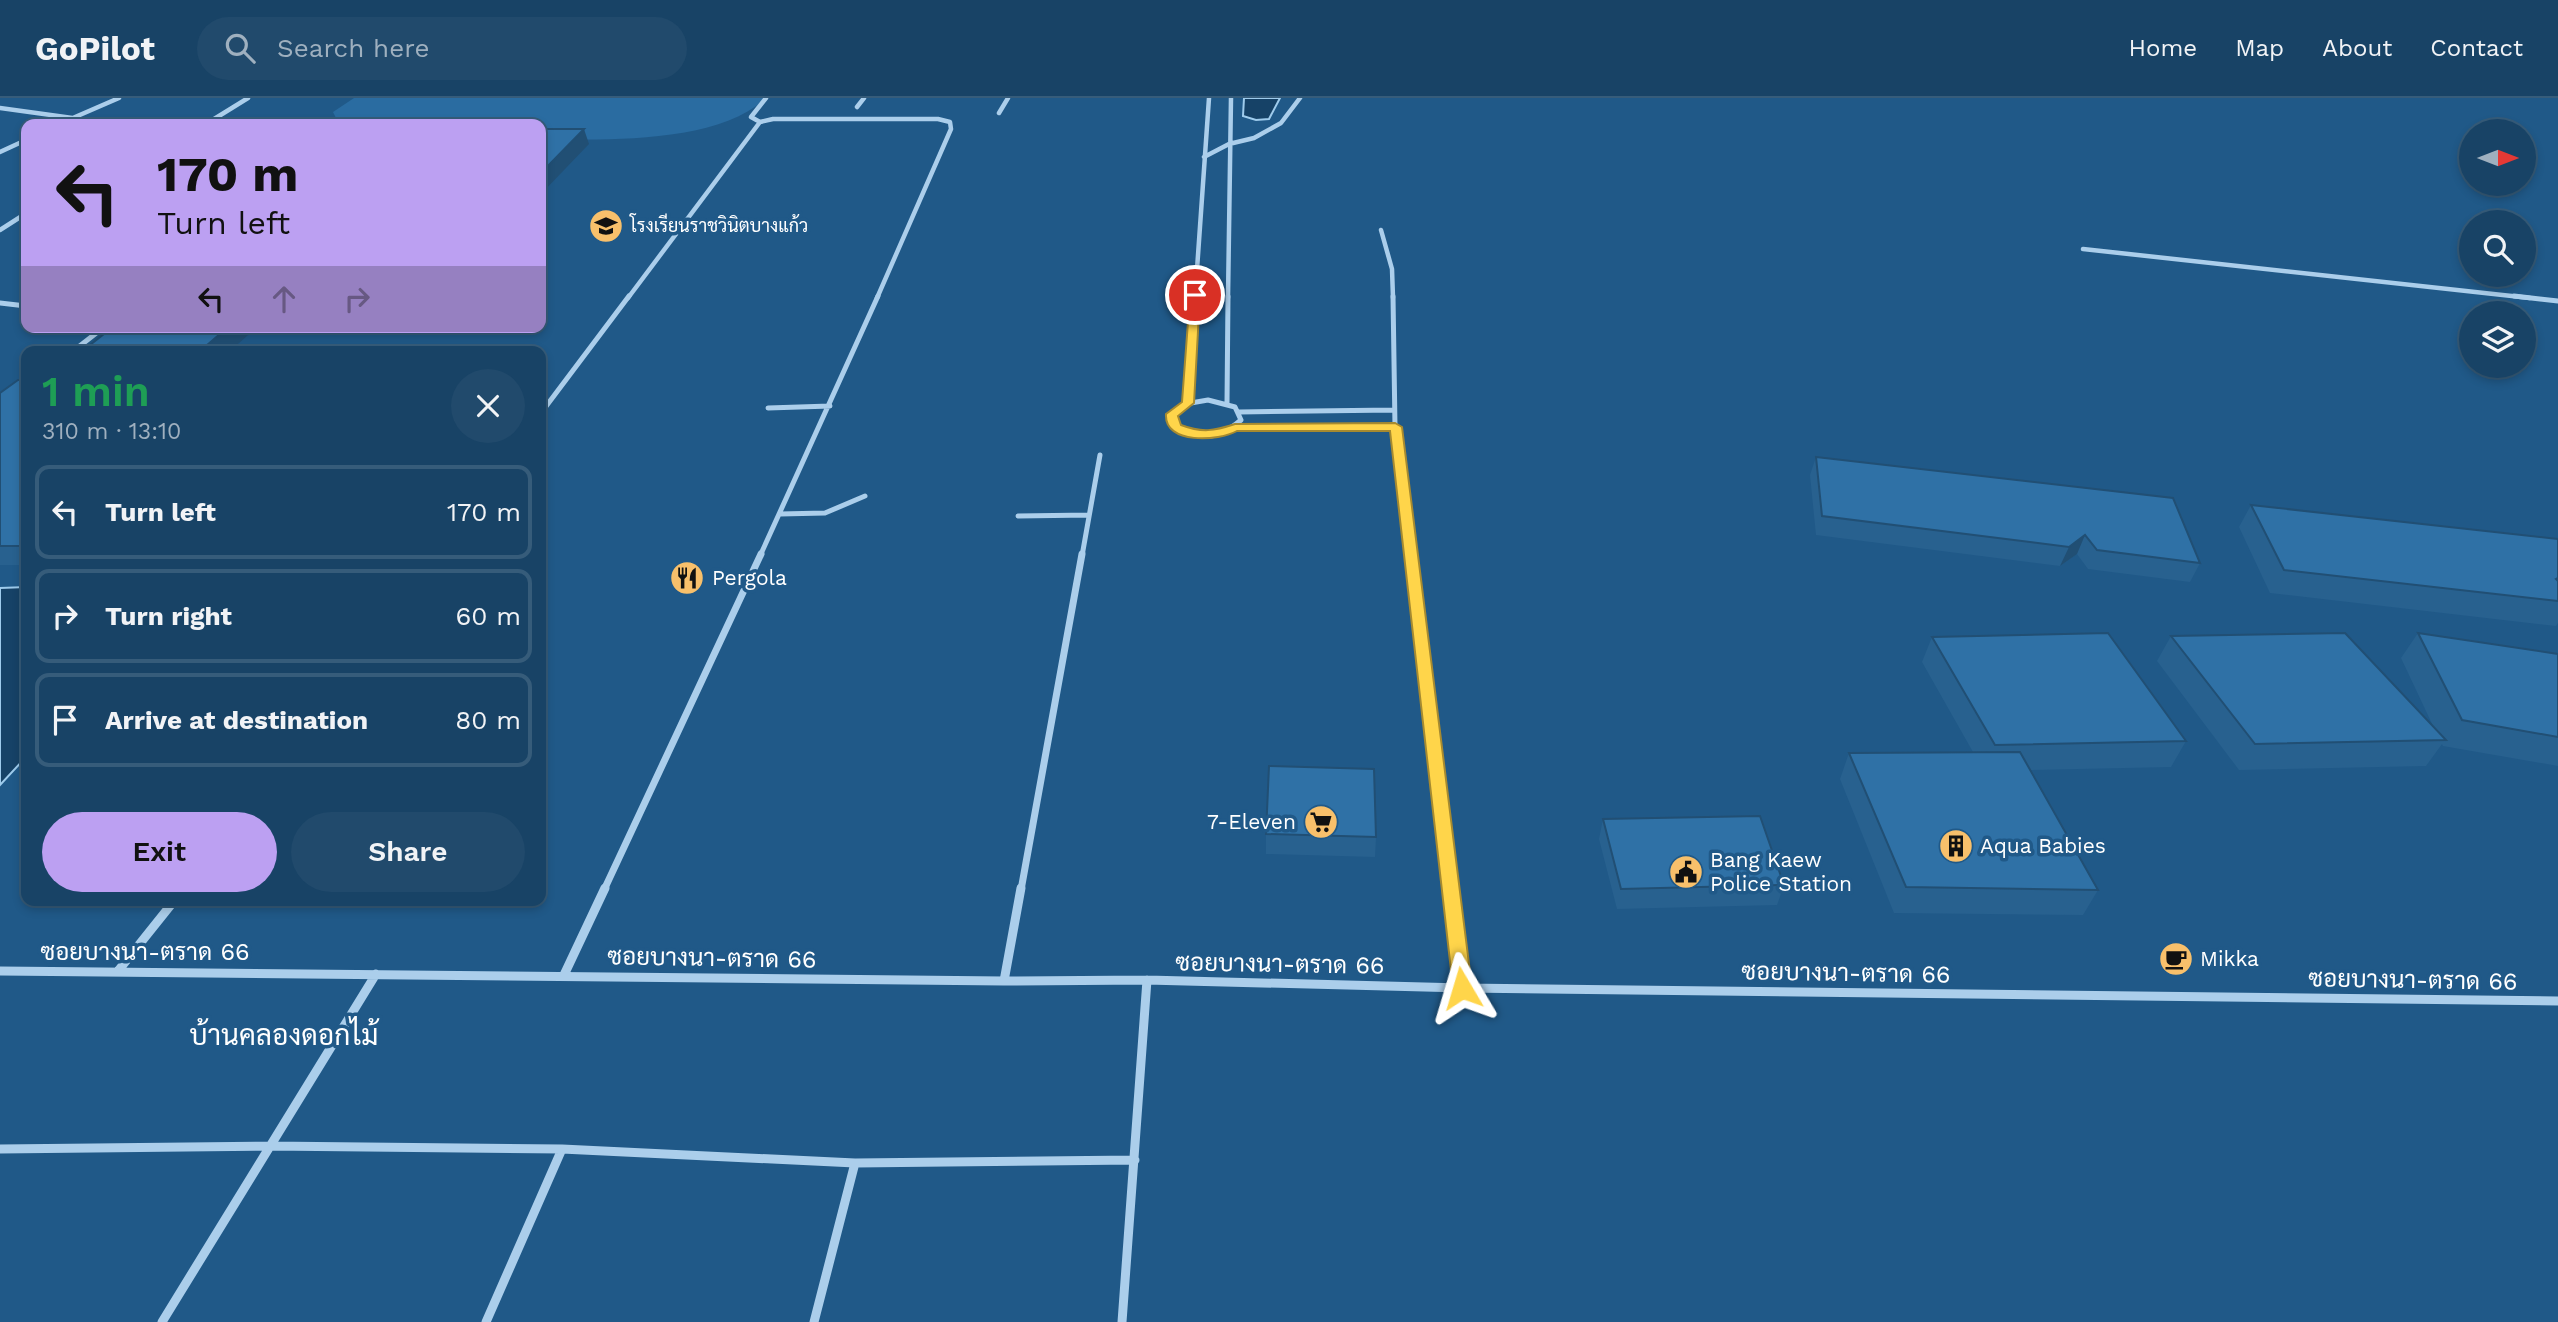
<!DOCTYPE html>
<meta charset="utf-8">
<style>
body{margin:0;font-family:"Work Sans",Sarabun,sans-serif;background:#214a6c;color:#f1f3f6;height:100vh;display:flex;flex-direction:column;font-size:26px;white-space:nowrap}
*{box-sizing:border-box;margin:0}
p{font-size:23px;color:#9fb0bf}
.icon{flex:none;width:38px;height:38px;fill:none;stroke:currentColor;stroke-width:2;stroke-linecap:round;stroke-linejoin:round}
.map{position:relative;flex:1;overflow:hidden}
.side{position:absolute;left:21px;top:248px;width:525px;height:560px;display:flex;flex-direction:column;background:#184366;border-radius:14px;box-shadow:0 4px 10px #0003,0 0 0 2px #365c7a}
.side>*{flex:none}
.guide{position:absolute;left:21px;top:21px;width:525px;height:214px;border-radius:14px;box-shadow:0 4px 10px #0003,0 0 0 2px #365c7a;background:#bca0f2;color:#111;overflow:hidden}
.needle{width:46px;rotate:90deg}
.fabs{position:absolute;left:2459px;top:21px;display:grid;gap:14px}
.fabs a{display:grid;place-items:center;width:77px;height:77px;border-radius:50%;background:#184366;box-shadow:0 4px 10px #0003,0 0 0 2px #365c7a;font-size:35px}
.pin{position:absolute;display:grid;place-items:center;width:60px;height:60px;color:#fff;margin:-30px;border:4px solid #fff;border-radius:50%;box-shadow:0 2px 7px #0007}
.me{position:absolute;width:77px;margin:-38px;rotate:353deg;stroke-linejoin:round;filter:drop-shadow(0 0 5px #0008)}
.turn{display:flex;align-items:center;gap:24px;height:147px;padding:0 21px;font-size:32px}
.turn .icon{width:91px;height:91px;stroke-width:2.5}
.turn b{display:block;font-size:49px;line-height:60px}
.lanes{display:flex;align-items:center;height:66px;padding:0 21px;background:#0003;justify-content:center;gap:35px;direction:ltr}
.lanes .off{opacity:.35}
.round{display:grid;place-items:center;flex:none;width:74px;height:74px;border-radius:37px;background:#214a6c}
.summary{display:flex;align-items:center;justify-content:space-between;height:119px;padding:0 21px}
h1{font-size:42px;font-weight:600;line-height:52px;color:#1e9e55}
.cta{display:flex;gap:14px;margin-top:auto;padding:14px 21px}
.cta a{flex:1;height:80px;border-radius:42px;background:#bca0f2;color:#111;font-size:28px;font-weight:600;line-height:80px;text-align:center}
.cta a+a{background:#214a6c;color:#f1f3f6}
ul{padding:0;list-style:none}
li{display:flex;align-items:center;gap:21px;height:94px;margin:0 14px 10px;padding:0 7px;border:4px solid #365c7a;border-radius:14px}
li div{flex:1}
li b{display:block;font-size:26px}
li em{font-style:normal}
header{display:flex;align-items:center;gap:42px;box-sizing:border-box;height:98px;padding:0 35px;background:#184366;border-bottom:2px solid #365c7a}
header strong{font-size:33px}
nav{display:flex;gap:38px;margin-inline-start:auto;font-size:24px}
.search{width:490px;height:63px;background:#214a6c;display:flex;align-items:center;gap:18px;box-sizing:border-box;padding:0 24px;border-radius:38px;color:#9fb0bf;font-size:26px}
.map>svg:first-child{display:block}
</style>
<header>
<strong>GoPilot</strong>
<div class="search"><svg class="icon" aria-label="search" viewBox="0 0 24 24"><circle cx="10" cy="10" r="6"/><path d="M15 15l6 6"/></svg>Search here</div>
<nav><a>Home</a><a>Map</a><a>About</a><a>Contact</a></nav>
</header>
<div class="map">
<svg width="2558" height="1224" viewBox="0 0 2558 1224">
<rect width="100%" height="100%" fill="#205988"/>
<path fill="#2a6ca1" d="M354 0H766C717 46 605 42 541 41V26H339L333 14Z"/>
<path fill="#164267" stroke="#9ecbec" stroke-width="2" d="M1244 0H1280L1269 21 1256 22 1243 18Z
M26 489V659L0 687V490Z"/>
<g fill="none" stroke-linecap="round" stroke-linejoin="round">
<path stroke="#abceeb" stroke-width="4.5" d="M857 9 864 0
M0 10 116 26
M999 15 1008 0
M760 24 751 19 766 0
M59 26 119 0
M206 26 248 0
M0 54 26 42
M1204 59 1229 46 1254 40 1281 25 1300 0
M0 132 25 116
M1381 132 1392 171 1393 200
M2083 151 2530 200
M628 200 760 24 773 21H938L950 24 951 31 877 200
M1195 200 1209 0
M1228 200 1231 0"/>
<path stroke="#abceeb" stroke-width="5" d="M1393 198 1395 329 1411 458
M2514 198 2558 203
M0 205 26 208
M72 254 104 229
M1208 302 1235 309 1241 322C1219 341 1196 346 1174 323V314L1185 306Z
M1188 305 1195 198
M1227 305 1228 198
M768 310 830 308
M1239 314 1394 312
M541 315 629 198
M1235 330 1395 329
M780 416 825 415 865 398
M1018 418 1089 417
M760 458 878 198
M1082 458 1100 357"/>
<path stroke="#abceeb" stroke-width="7" d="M1410 456 1451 792
M604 792 761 456
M1021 792 1082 456"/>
<path stroke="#abceeb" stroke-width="9" d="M1451 790 1463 890
M0 873 1004 883 1147 882 1463 890 2558 903
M118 873 174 803
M564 877 605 790
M1004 883 1021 790
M0 1051 269 1048 562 1051 855 1065 1135 1062
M162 1224 376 876
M486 1224 562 1051
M814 1224 855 1065
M1122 1224 1147 882"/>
</g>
<path fill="#28618f" d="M26 282V467H0V295Z
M1816 359 2200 465 2190 484 2088 471 2077 456 2060 468 1816 437 1810 377Z
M2251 407 2558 441V525L2556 528 2270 495 2239 429Z
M2418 535 2558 556V668L2443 648 2442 646 2426 668 2239 672 2157 563 2171 538 2434 630 2401 560Z
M1932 539 2186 643 2171 669 2030 672 2098 792 2083 817 1894 815 1840 681 1849 655 1973 654 1922 564Z
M1603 721 1784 787 1777 807 1617 811 1599 741Z
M1266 736 1376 739 1375 759 1266 756Z"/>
<path fill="#214f74" d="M584 31 589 46 541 96V75Z
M228 229H257L229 254H199Z
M2085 437 2077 456 2060 468 2069 449Z"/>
<path fill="#2f71a6" stroke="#214f74" stroke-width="2" d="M543 31H584L541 75V34Z
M113 229H228L199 254H81Z
M18 282H26V448H0V295Z
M1816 359 2173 400 2200 465 2097 452 2085 437 2069 449 1822 418Z
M2251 407 2558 441V480L2556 481 2558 483V503L2284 472Z
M2108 535 2186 643 1995 647 1932 539Z
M2345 535 2446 642 2255 646 2171 538Z
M2418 535 2558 556V639L2462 622Z
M2020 654 2098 792 1906 789 1849 655Z
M1269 668 1374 671 1376 739 1266 736Z
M1760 718 1784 787 1621 791 1603 721Z"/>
<path fill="#ffd54a" stroke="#a68a30" stroke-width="2" d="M1195 194 1200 197 1194 305 1178 318 1181 327C1202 335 1214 333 1235 326L1395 325 1402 329 1472 890 1469 895 1462 898 1456 895 1453 890 1390 333H1237C1219 343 1164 347 1166 316L1182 304 1190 197Z"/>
<defs>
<g id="school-disc" transform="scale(1.75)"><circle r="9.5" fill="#f8c06b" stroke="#205988"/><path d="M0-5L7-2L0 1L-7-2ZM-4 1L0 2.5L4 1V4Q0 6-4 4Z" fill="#111"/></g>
<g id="restaurant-disc" transform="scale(1.75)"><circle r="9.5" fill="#f8c06b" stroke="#205988"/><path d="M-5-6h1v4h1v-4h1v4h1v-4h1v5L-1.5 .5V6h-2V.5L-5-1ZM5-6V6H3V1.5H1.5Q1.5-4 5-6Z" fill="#111"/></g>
<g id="supermarket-disc" transform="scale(1.75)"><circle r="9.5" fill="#f8c06b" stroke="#205988"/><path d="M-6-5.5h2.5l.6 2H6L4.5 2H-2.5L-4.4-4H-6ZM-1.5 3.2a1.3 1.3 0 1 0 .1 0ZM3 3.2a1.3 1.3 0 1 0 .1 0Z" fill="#111"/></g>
<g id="building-disc" transform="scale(1.75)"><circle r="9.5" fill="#f8c06b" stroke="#205988"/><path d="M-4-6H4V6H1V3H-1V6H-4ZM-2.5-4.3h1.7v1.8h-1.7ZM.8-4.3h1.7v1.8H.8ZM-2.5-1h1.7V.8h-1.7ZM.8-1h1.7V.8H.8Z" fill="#111"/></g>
<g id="civic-disc" transform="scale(1.75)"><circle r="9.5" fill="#f8c06b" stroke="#205988"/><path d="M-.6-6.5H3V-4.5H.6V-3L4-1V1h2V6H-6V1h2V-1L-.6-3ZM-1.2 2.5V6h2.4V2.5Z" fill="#111"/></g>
<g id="cafe-disc" transform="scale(1.75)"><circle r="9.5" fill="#f8c06b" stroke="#205988"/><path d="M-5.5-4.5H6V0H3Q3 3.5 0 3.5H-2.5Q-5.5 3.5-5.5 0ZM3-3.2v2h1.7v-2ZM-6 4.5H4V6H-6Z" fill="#111"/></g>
</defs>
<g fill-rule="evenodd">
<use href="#school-disc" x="606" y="128"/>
<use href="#restaurant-disc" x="687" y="480"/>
<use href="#supermarket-disc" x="1321" y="724"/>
<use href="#building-disc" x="1956" y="748"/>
<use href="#civic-disc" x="1686" y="774"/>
<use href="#cafe-disc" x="2176" y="861"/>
</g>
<g text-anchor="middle" stroke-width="7" stroke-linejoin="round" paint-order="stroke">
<g font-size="18" fill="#fff" stroke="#205988" text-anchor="start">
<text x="630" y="134">โรงเรียนราชวินิตบางแก้ว</text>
</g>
<g font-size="21" fill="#fff" stroke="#205988" text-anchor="start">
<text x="712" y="487">Pergola</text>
<text x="1296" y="731" text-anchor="end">7-Eleven</text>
<text x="1980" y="755">Aqua Babies</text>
<text x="1710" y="769">Bang Kaew<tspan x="1710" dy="24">Police Station</tspan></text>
<text x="2200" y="868">Mikka</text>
</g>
<g font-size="24" fill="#fff" stroke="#205988">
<text x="145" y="862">ซอยบางนา-ตราด 66</text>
<text transform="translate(712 860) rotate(1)" y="8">ซอยบางนา-ตราด 66</text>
<text transform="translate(1280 866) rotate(1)" y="8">ซอยบางนา-ตราด 66</text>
<text transform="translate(1846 875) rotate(1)" y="8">ซอยบางนา-ตราด 66</text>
<text transform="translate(2413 882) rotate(1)" y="8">ซอยบางนา-ตราด 66</text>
</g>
<g font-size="28" fill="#fff" stroke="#205988">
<text x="284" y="947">บ้านคลองดอกไม้</text>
</g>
</g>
</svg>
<div class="fabs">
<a><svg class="needle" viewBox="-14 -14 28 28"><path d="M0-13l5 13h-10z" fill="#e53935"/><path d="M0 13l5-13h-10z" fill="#9fb0bf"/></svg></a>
<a><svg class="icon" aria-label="search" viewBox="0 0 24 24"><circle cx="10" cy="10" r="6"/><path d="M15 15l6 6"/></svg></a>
<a><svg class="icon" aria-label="layers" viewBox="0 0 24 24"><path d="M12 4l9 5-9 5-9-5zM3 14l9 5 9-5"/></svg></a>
</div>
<div class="pin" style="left:1195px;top:197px;background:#d93025"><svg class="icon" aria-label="arrive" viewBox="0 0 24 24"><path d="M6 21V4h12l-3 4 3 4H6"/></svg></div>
<svg class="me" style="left:1462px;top:890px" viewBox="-20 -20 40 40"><path d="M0-17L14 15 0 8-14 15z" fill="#ffd54a" stroke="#fff" stroke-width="4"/></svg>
<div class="guide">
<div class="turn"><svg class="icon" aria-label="left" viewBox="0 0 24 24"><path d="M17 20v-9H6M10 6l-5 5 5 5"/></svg><div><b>170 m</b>Turn left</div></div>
<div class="lanes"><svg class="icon" aria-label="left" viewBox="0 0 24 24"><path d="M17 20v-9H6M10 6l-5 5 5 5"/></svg><svg class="icon off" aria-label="ahead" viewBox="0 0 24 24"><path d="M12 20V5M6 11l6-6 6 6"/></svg><svg class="icon off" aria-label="right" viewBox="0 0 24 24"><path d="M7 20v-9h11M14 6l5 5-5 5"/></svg></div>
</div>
<section class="side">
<div class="summary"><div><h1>1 min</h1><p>310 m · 13:10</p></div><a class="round"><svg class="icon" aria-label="close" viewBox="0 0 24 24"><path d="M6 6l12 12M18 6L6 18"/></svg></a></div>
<ul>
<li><svg class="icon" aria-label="left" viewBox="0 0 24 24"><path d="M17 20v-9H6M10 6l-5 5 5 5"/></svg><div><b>Turn left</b></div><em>170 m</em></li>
<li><svg class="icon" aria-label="right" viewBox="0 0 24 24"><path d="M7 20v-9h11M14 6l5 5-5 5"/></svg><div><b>Turn right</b></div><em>60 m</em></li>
<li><svg class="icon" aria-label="arrive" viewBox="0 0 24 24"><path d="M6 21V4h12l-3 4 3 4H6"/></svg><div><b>Arrive at destination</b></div><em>80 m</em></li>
</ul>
<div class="cta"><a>Exit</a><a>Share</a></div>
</section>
</div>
